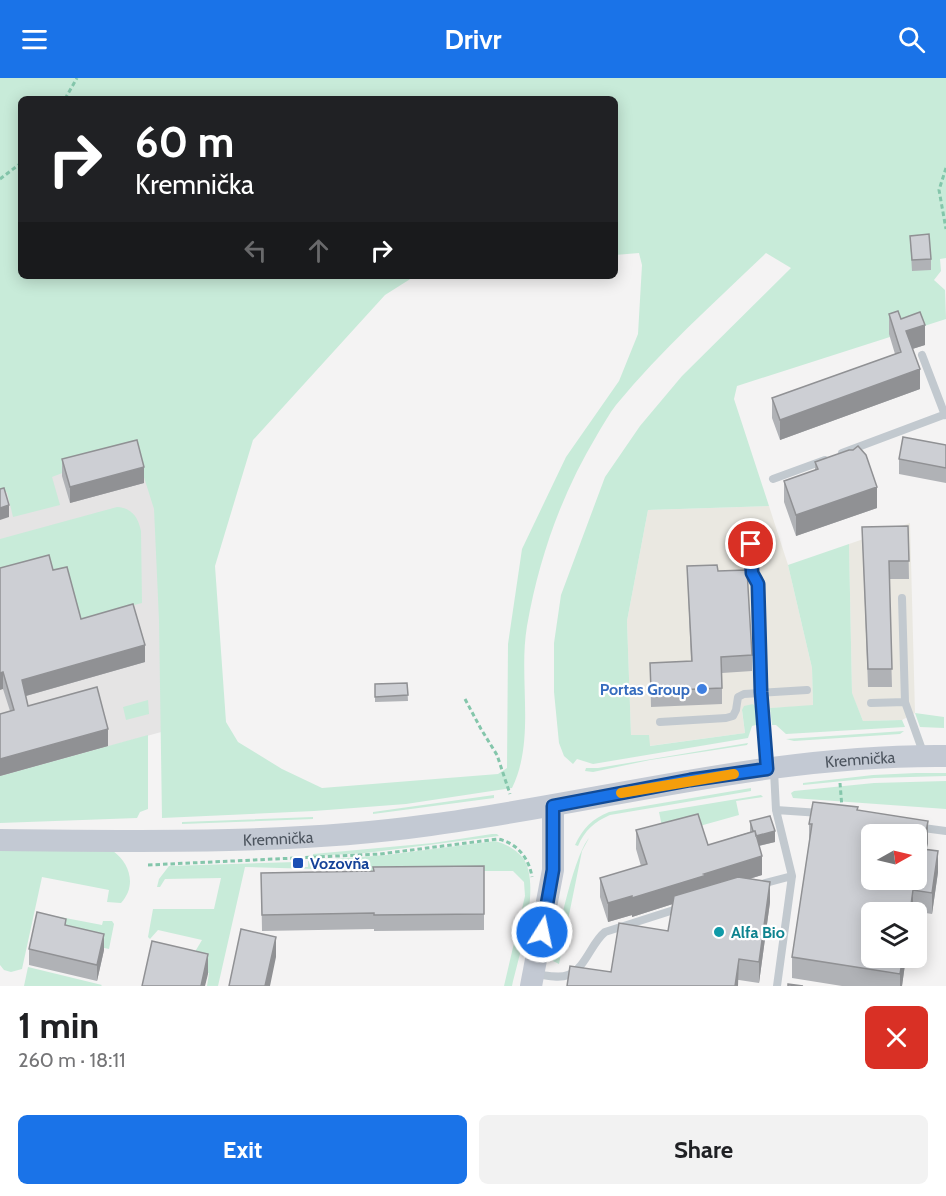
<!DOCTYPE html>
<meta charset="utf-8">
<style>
body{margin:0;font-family:Cabin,sans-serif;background:#f2f2f2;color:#202124;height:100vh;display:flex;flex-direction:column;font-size:22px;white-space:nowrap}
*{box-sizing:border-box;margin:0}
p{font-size:20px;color:#757577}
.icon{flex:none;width:33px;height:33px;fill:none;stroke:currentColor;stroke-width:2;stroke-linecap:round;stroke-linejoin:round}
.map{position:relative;height:908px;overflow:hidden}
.drawer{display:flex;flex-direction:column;background:#fff;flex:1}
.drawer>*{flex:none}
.guide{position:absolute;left:18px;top:18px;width:600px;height:183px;border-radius:9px;box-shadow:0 3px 15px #0003;background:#202124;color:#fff;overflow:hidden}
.needle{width:39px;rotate:82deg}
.tools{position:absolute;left:861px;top:746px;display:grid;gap:12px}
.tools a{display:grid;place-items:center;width:66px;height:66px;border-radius:9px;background:#fff;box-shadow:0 3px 15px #0003;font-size:30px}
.pin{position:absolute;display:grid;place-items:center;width:51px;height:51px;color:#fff;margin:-26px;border:3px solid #fff;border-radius:50%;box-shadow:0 2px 6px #0007}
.me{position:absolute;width:66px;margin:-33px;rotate:10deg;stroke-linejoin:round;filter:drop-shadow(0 0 4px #0008)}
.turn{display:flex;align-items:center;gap:21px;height:126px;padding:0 18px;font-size:27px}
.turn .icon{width:78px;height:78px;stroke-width:2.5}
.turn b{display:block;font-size:42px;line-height:51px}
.lanes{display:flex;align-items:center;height:57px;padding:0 18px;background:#0003;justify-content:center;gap:30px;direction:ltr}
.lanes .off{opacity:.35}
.round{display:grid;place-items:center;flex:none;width:63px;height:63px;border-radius:9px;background:#f2f2f2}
.overview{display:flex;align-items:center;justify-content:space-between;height:102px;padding:0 18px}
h1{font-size:36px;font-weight:700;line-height:45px}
.action{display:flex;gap:12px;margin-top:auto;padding:12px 18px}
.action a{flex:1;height:69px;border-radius:9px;background:#1a73e8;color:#fff;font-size:24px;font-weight:700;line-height:69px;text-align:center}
.action a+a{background:#f2f2f2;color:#202124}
header{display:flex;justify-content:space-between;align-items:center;height:78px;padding:0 18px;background:#1a73e8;color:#fff;font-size:27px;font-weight:700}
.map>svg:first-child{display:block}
</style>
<header><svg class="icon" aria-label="menu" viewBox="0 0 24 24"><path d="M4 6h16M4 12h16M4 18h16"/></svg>Drivr<svg class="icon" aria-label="search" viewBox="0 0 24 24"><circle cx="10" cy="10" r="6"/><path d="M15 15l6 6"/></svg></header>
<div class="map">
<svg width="946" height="908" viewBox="0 0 946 908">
<rect width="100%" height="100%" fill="#f4f3f3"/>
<path fill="#eae8e1" d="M769 428 788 487 812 590 813 628 770 630 756 629 753 626 742 633 745 655 649 668 631 658 627 543 648 432Z
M910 445 915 635 902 642 863 643 852 616 849 466Z"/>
<path fill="#e5e4e4" d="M177 340 187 647 0 698V388Z"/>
<path fill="#c8ebd9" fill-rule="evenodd" d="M0 0H946V180L940 181 941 193 934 202 945 212 946 241 737 308 734 321 769 428 648 432 627 543 631 657H649L650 668 745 655 742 632 744 628 753 626 756 629V647L752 648 748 660 593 686 577 681 573 686 564 678 559 665 554 614V565L561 517 605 399 640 348 682 298 791 190 766 175C715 224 661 272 616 327 609 336 603 347 597 357 561 417 539 480 527 548 518 601 536 661 512 710L406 726 314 733 162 740 159 542 154 431 137 377 65 394 52 399 60 427 13 439 7 414 0 416ZM21 21H615V177L639 175 642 187 638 256 619 303 566 379 522 471 508 566 507 690 498 696 322 710 282 691 238 664 226 644 215 488 253 362 385 217 415 198H21Z
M117 429C132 430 138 439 141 453L142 525 80 541 67 489 0 506V461Z
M849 466 852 615 863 643 902 642 905 649 786 656 776 647H772L770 630 813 627 812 590 788 487Z
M148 622 149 636 126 642 123 629Z
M915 635 944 639V650L920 649Z
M904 653 900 656 794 663 786 661Z
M148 657V731L140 734 137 740 0 745V698Z
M748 665 747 667 650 682 593 694 585 693 586 690H598Z
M916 695H946V698L874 700 803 707V705L873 697Z
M946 703V731L793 720 791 715 794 713 874 705Z
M751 710V713L610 737C594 744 585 752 578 768L575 767C583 750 592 741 609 734Z
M494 717V720L373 736V734Z
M761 717 763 719 736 723 739 737 664 758 659 734Z
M313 739V741L182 746V744Z
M492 756H497L499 758 366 775 313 778V776L433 765Z
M589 760 582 773 559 886 553 883C557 858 574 777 589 760Z
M495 763C506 766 516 771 523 780 542 807 519 877 512 908H504L525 818 524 804 513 793H383L245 789 218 908H207L209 895 192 891 196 872 202 862 158 852 150 861 148 859 153 831H214L221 800 165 801 160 809H157L159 801 169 788 296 784V789H308V783L387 777Z
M0 772 113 773C130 785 137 808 121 825L107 824 109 812 42 799 22 891 11 894 4 892 0 887Z
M39 835 102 847 103 843H112L114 846 109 871 67 862 37 849Z
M28 889 102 907 101 908H24Z"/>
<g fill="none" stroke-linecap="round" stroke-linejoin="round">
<path stroke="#84c6ab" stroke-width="3" stroke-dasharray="4.5 3" stroke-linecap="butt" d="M65 21 77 0
M946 90 939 112 946 151
M0 101 21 85
M465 621 481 651 497 677 510 716
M840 705 842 730
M148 787 380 776 498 761C517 765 529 780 532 799"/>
<path stroke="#c2c9cf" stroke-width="8" d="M922 277 945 337
M842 375 946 336
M773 401 825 382
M751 467 752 495 757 506 761 614 767 691
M902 520 905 624 924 677
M871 625 905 624
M660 644 726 640 733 638 736 632 738 619 744 616 807 612
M774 693 776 732 792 798 777 908
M776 732 820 735
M916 749 946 753
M762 806 792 798
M535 896C545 897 559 901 568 897 586 890 591 865 605 854L680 830"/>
<g stroke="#c3c9d3" stroke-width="22">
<path id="s1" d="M0 762C143 763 287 767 430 747 602 724 771 676 946 678"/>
<path d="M531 908 553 792V728"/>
</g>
</g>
<path fill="#b0b2b6" d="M910 158 931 181V192L912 193Z
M889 236 901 241 925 267 912 271 920 311 780 362 772 340V320L895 276 889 256Z
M946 367V405L899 396V381Z
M62 381 144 405 70 425 62 398Z
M815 384 877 430 796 458 784 424V403L815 392Z
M908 448 909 501H889L892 609H868L862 449Z
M687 488 718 493 752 577V593L722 595V626L651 629 650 585 691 583Z
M0 490 53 492 81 541 145 584 26 618 28 628 108 668 0 698V636L10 633 3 611Z
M407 605 408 623 375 624V606Z
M858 732 928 765 926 771 938 794 932 836 913 833 872 834 906 879 902 908H842L792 900V879L809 765V746Z
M750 743 775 764 759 768 762 797 749 801 770 824 759 905 739 902 611 894 668 853 673 826 632 839V837L608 844 600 819V800L641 788 636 771V752L708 767 750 754Z
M484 788V852L374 853V851L262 853 261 795 374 793Z
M66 848 104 872 97 903 29 887V871Z"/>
<path fill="#909194" d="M925 247V267L906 273V253Z
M920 291V311L780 362V342Z
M144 389V405L70 425V409Z
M877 409V430L796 458V437Z
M9 427V439L0 442V430Z
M145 567V584L22 619V602Z
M3 594V611L0 612V595Z
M108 651V668L0 698V681Z
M928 743V765L923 792V771Z
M775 753V764L754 769V758Z
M938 773V794L932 836V815Z
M762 778V797L707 814V815L632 839V820L704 796Z
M770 804V824L759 905V884Z
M913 812V834H910Z
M632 818V837L608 844V825Z
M104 856V872L97 903V887Z
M276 859V879L270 908H265Z
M208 876V896L205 908H201Z
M903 879H906L902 908H900V896Z
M739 881 738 908H735Z"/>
<path fill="#cdcfd4" stroke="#909194" stroke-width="1.5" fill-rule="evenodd" d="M929 156 931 181 912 182 910 158Z
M898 233 901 241 920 234 925 247 906 253 920 291 780 342 772 320 901 274 889 236Z
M903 359 946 367V390L899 381Z
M137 362 144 389 70 409 62 381Z
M858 368 866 377 877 409 796 437 784 403 818 391 815 384 849 372H853Z
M4 410 9 427 0 430V411Z
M908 448 909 483H889L892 591H868L862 449Z
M49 477 53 492 67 489 81 541 133 526 145 567 22 602 28 628 97 609 108 651 0 681V636L14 632 3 594 0 595V490Z
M717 487 718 493 747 492 752 577 721 579 722 610 651 613 650 585 692 583 687 488Z
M407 605 408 617 375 619V606Z
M813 724 858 729 857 732 928 743 923 771 938 773 932 815 913 812 910 834H872V879H903L900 896 792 879 812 746H809ZM872 756H916V801H872Z
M698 736 708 767 755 753 762 778 704 796 707 797 632 820V818L608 825 600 800 647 786 636 752Z
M770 738 775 753 756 758 755 753H753L750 743Z
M484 788V836L374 837V835L262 837 261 795 374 793 373 789Z
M738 799 770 804 759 884 739 881 735 908H567L570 888 611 894 619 845 668 853 674 818Z
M37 834 66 841 65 847 104 856 97 887 29 871Z
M241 851 276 859 265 908H229Z
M152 863 208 876 201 908H142Z
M788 906 803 908H788Z"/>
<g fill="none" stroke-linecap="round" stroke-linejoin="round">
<g stroke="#114b97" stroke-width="15">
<path id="route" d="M542 854 553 792V728L690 702 767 691 761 614 758 506 752 495 751 466"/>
</g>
<use href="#route" stroke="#1a73e8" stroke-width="10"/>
<path stroke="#f59e0b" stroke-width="10" d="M621 715 734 696"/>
</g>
<circle fill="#3f7fe0" stroke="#fff" stroke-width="2" cx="702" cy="611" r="6"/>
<rect fill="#1a4fb4" stroke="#fff" stroke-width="2" x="292" y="779" width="12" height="12" rx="3"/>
<circle fill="#0f9aa8" stroke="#fff" stroke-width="2" cx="719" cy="854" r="6"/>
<g text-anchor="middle" stroke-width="4.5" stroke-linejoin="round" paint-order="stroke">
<g font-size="16" font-weight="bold" fill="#366cbe" stroke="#fff" text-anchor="end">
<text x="690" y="617">Portas Group</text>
</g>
<g font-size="16" fill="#4c545e" stroke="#fff">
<text dy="6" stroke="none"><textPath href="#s1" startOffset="866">Kremnička</textPath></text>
<text dy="6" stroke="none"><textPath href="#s1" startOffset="278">Kremnička</textPath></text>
</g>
<g font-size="16" font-weight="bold" fill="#164399" stroke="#fff" text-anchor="start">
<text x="310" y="791">Vozovňa</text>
</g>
<g font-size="16" font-weight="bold" fill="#0d838f" stroke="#fff" text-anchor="start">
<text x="731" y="860">Alfa Bio</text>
</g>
</g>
</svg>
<div class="tools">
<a><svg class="needle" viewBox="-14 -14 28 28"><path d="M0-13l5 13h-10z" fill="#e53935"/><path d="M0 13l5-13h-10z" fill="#757577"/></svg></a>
<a><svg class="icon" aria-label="layers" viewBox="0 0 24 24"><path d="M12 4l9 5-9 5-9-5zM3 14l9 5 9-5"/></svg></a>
</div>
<div class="pin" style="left:751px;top:466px;background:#d93025"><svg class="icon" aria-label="arrive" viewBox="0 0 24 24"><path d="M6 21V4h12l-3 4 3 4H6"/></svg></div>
<svg class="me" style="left:542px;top:854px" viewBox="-20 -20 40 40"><circle r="17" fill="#1a73e8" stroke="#fff" stroke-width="3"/><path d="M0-11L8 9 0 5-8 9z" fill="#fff"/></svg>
<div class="guide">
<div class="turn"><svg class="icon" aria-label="right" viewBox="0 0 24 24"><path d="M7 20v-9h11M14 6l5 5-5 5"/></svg><div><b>60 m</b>Kremnička</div></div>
<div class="lanes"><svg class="icon off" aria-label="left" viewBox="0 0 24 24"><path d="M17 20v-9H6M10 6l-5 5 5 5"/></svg><svg class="icon off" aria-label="ahead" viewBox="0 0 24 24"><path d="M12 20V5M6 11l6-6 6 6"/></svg><svg class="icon" aria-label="right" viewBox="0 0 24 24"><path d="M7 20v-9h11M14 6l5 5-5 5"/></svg></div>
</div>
</div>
<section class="drawer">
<div class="overview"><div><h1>1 min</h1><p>260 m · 18:11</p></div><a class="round" style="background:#d93025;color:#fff"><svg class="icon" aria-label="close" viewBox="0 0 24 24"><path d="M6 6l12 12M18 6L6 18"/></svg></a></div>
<div class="action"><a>Exit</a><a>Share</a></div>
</section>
